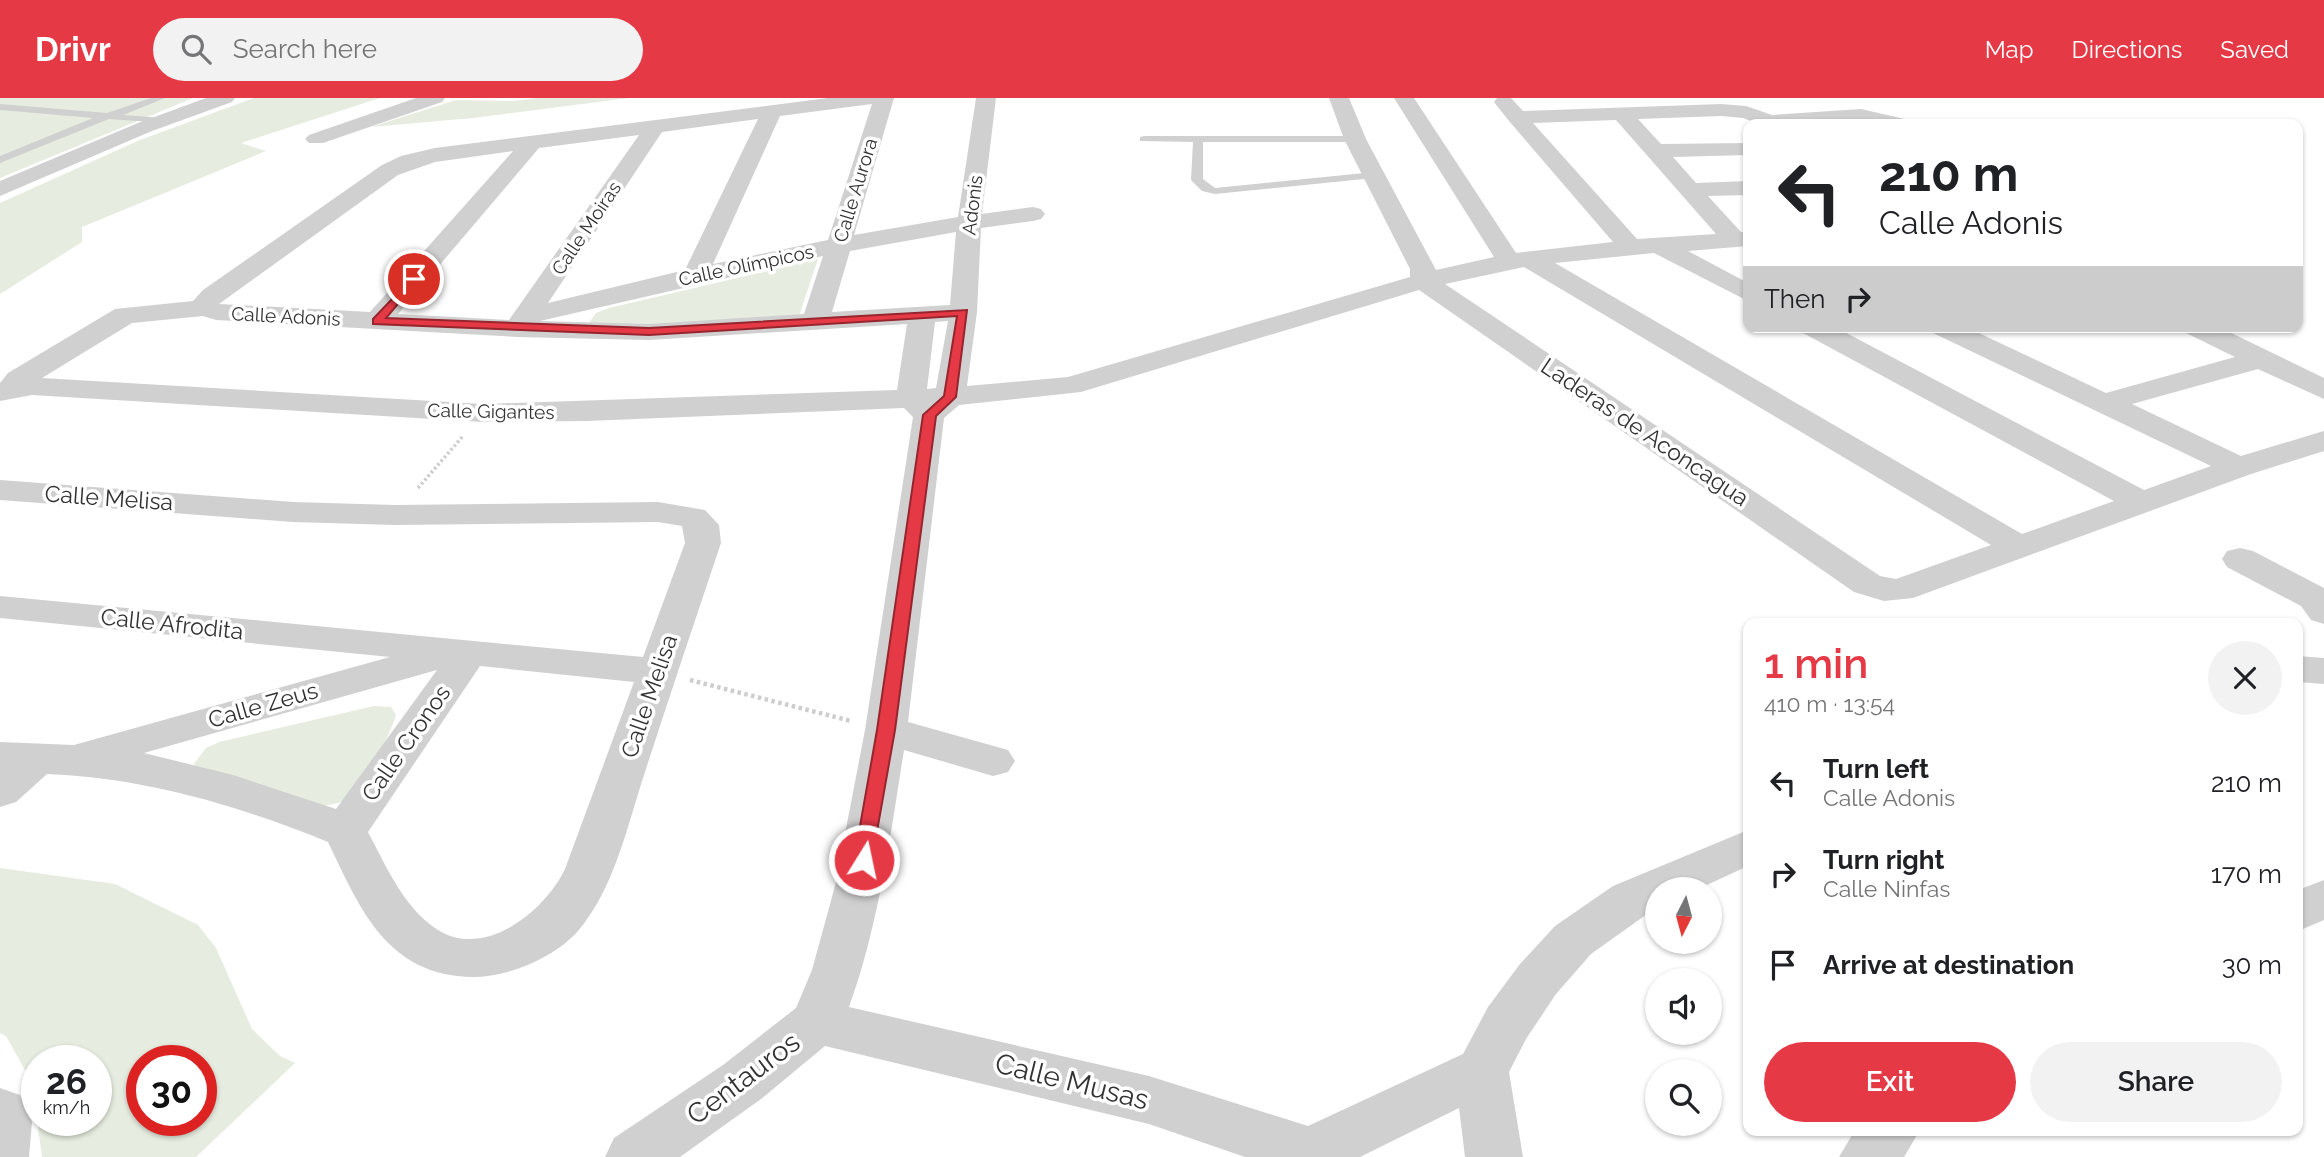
<!DOCTYPE html>
<meta charset="utf-8">
<style>
body{margin:0;font-family:Raleway,sans-serif;background:#f2f2f2;color:#202124;height:100vh;display:flex;flex-direction:column;font-size:26px;white-space:nowrap}
*{box-sizing:border-box;margin:0}
p{font-size:23px;color:#757577}
.icon{flex:none;width:38px;height:38px;fill:none;stroke:currentColor;stroke-width:2;stroke-linecap:round;stroke-linejoin:round}
.map{position:relative;flex:1;overflow:hidden}
.sheet{position:absolute;left:1743px;top:520px;width:560px;height:518px;display:flex;flex-direction:column;background:#fff;border-radius:14px;box-shadow:0 2px 5px #0004}
.sheet>*{flex:none}
.guide{position:absolute;left:1743px;top:21px;width:560px;height:214px;border-radius:14px;box-shadow:0 2px 5px #0004;background:#fff;color:#202124;overflow:hidden}
.needle{width:46px;rotate:186deg}
.controls{position:absolute;left:1645px;top:779px;display:grid;gap:14px}
.controls a{display:grid;place-items:center;width:77px;height:77px;border-radius:50%;background:#fff;box-shadow:0 2px 5px #0004;font-size:35px}
.speed{position:absolute;left:21px;top:947px;display:flex;gap:14px;font-size:35px;font-weight:700;text-align:center}
.speed>*{display:grid;place-content:center;width:91px;height:91px;border-radius:50%;background:#fff;box-shadow:0 2px 5px #0004;line-height:1}
.speed small{font-size:18px;font-weight:400}
.speed .limit{border:10px solid #d22;background:#fff;color:#111}
.pin{position:absolute;display:grid;place-items:center;width:60px;height:60px;color:#fff;margin:-30px;border:4px solid #fff;border-radius:50%;box-shadow:0 2px 7px #0007}
.me{position:absolute;width:77px;margin:-38px;rotate:10deg;stroke-linejoin:round;filter:drop-shadow(0 0 5px #0008)}
.turn{display:flex;align-items:center;gap:24px;height:147px;padding:0 21px;font-size:32px}
.turn .icon{width:91px;height:91px;stroke-width:2.5}
.turn b{display:block;font-size:49px;line-height:60px}
.then{display:flex;align-items:center;height:66px;padding:0 21px;background:#0003;gap:14px;font-size:26px}
.round{display:grid;place-items:center;flex:none;width:74px;height:74px;border-radius:37px;background:#f2f2f2}
.overview{display:flex;align-items:center;justify-content:space-between;height:119px;padding:0 21px}
h1{font-size:42px;font-weight:600;line-height:52px;color:#e63946}
.button{display:flex;gap:14px;margin-top:auto;padding:14px 21px}
.button a{flex:1;height:80px;border-radius:42px;background:#e63946;color:#fff;font-size:28px;font-weight:600;line-height:80px;text-align:center}
.button a+a{background:#f2f2f2;color:#202124}
ul{padding:0;list-style:none}
li{display:flex;align-items:center;gap:21px;height:91px;padding:0 21px}
li div{flex:1}
li b{display:block;font-size:26px}
li em{font-style:normal}
header{display:flex;align-items:center;gap:42px;box-sizing:border-box;height:98px;padding:0 35px;background:#e63946;color:#fff}
header strong{font-size:33px}
nav{display:flex;gap:38px;margin-inline-start:auto;font-size:24px}
.search{width:490px;height:63px;background:#f2f2f2;display:flex;align-items:center;gap:18px;box-sizing:border-box;padding:0 24px;border-radius:38px;color:#757577;font-size:26px}
.map>svg:first-child{display:block}
</style>
<header>
<strong>Drivr</strong>
<div class="search"><svg class="icon" aria-label="search" viewBox="0 0 24 24"><circle cx="10" cy="10" r="6"/><path d="M15 15l6 6"/></svg>Search here</div>
<nav><a>Map</a><a>Directions</a><a>Saved</a></nav>
</header>
<div class="map">
<svg width="2324" height="1059" viewBox="0 0 2324 1059">
<rect width="100%" height="100%" fill="#fff"/>
<path fill="#e6ecdf" fill-rule="evenodd" d="M0 0H193L0 80Z
M254 0H380L241 45 266 53 82 129V144L0 196V105L140 42Z
M537 0H629L473 20 371 29 456 2 514 3Z
M818 161 797 224 659 230 589 225 596 215 609 210Z
M374 608 391 609 396 617C389 640 363 690 343 703 337 706 329 707 321 708L193 667 206 650 219 644Z
M0 770 115 786 198 827 216 850 252 931 280 958 295 965 196 1059H42L37 1022H96V962H37V1015L35 990 6 938 0 935ZM201 962V1022H142V962Z"/>
<g fill="none" stroke-linecap="round" stroke-linejoin="round">
<path stroke="#cdcdcd" stroke-width="3.5" stroke-dasharray="2.5 2.5" stroke-linecap="butt" d="M418 390 463 338"/>
<path stroke="#cdcdcd" stroke-width="4.5" stroke-dasharray="3.5 3.5" stroke-linecap="butt" d="M690 582 851 623"/>
<path fill="#d0d0d0" fill-rule="evenodd" d="M151 0H165L123 17 162 20 166 21V25L109 21 0 65V58L93 20 0 12V6L107 15Z
M1144 38H1355L1360 41 1355 44H1203V81L1215 90 1374 74 1380 77 1374 80 1215 96 1202 93 1191 82 1193 44 1140 43V39Z"/>
<path fill="#d0d0d0" fill-rule="evenodd" d="M416 0H445L442 4 323 45H309L305 41 309 37Z
M828 0H894L854 137 958 119 976 0H996L982 116 1033 109 1041 111 1045 116 1041 121 1033 123 981 130 977 214 967 288 1068 279 1410 179V171L1344 41 1329 0H1349L1366 41 1436 172 1494 159 1394 0H1414L1516 155 1613 144 1509 23 1494 4 1497 0H1511L1523 13 1721 6 1746 8 1772 17 1861 11 1909 22 1912 26 1861 23 1759 26 1743 20 1721 18 1638 21 1661 46 1748 45V57L1673 59 1696 85 1748 83V97L1708 98 1741 134H1748V148L1688 153 1748 185V203L1654 155 1555 165 2022 436 2114 403 1803 235 1799 229H1835L2144 392 2211 368 1933 235 1929 229H1966L2106 295 2235 259 2186 235 2182 229H2219L2324 280V301L2258 271 2132 306 2241 358 2324 333V353L2251 376 1913 500 1884 503 1854 494 1419 192 1081 294 959 307 944 320 908 624 1008 652 1015 663 1008 674 993 678 904 652C890 739 879 826 849 909L1149 978 1308 1028 1463 956 1488 909 1520 866 1555 828 1613 788 1748 732V768L1698 791H1657V809L1591 856 1556 896 1526 941 1509 974 1523 1059H1465L1459 1010 1360 1059H1245L1149 1026 825 948 761 1001 680 1059H605L614 1040 723 967 796 910 812 872 835 788 865 632 913 319 904 310 587 323 483 324 32 297 0 303V285L8 275 115 211 193 203 203 192 382 67 401 58 435 50ZM872 6 828 142 713 166 780 18ZM758 21 685 172 548 205 662 34ZM1616 22 1716 136 1637 141 1533 25ZM639 37 509 222 398 216 539 50ZM513 53 370 214 219 206 398 77 435 64ZM956 134 950 207 832 214 850 153ZM823 158 804 216 649 226 540 223ZM1524 169 1991 447 1896 481 1880 478 1445 186ZM203 218 216 222 517 239 649 242 907 226 897 292 483 306 42 280 132 225ZM948 223 936 290 927 291 935 224Z
M0 382 293 404 395 407 658 404 705 412 719 427 721 445C695 522 669 600 644 677 627 729 614 791 578 833 554 860 508 879 473 879 387 878 360 811 328 744 236 707 146 680 47 676L16 704 0 709V644L74 647 390 559 0 520V498L643 559 685 445 682 428 658 424 395 427 293 424 0 402ZM480 568 634 584 565 771C545 813 483 864 435 830 403 808 386 768 368 734ZM437 572 336 711 233 677 144 655Z
M2240 450 2253 453 2324 490V526L2311 522 2301 508 2227 469 2222 461 2227 453Z
M2298 558 2324 560V586L2298 584Z
M2324 782V822L2298 833V792Z
M1855 1032H1920L1904 1059H1839Z"/>
<path fill="#d0d0d0" fill-rule="evenodd" d="M206 0H235L232 4 152 33 0 98V83L138 25Z
M0 990 20 997 32 1024 29 1059H0Z"/>
</g>
<path fill="#e63946" stroke="#96252e" stroke-width="2" d="M414 178 419 181 386 220 649 230 967 212 956 299 936 318 895 632 871 767H857L854 762 877 632 923 317 944 298 957 218 649 237 373 226V221Z"/>
<g text-anchor="middle" stroke-width="7" stroke-linejoin="round" paint-order="stroke">
<g font-size="19" fill="#333" stroke="#fff">
<text transform="translate(855 92) rotate(-73)" y="7">Calle Aurora</text>
<text transform="translate(972 107) rotate(-83)" y="7">Adonis</text>
<text transform="translate(586 130) rotate(-56)" y="7">Calle Moiras</text>
<text transform="translate(746 167) rotate(-12)" y="7">Calle Olímpicos</text>
<text transform="translate(286 218) rotate(3)" y="7">Calle Adonis</text>
<text transform="translate(491 313) rotate(1)" y="7">Calle Gigantes</text>
</g>
<g font-size="23" fill="#333" stroke="#fff">
<text transform="translate(1645 334) rotate(34)" y="8">Laderas de Aconcagua</text>
<text transform="translate(109 400) rotate(4)" y="8">Calle Melisa</text>
<text transform="translate(172 526) rotate(6)" y="8">Calle Afrodita</text>
<text transform="translate(649 598) rotate(-71)" y="8">Calle Melisa</text>
<text transform="translate(263 607) rotate(-16)" y="8">Calle Zeus</text>
<text transform="translate(406 645) rotate(-55)" y="8">Calle Cronos</text>
</g>
<g font-size="28" fill="#333" stroke="#fff">
<text transform="translate(743 980) rotate(-37)" y="10">Centauros</text>
<text transform="translate(1072 983) rotate(14)" y="10">Calle Musas</text>
</g>
</g>
</svg>
<div class="controls">
<a><svg class="needle" viewBox="-14 -14 28 28"><path d="M0-13l5 13h-10z" fill="#e53935"/><path d="M0 13l5-13h-10z" fill="#757577"/></svg></a>
<a><svg class="icon" aria-label="sound" viewBox="0 0 24 24"><path d="M4 9h4l5-4v14l-5-4H4zM17 9q2 3 0 6"/></svg></a>
<a><svg class="icon" aria-label="search" viewBox="0 0 24 24"><circle cx="10" cy="10" r="6"/><path d="M15 15l6 6"/></svg></a>
</div>
<div class="speed"><div>26<small>km/h</small></div><div class="limit">30</div></div>
<div class="pin" style="left:414px;top:181px;background:#d93025"><svg class="icon" aria-label="arrive" viewBox="0 0 24 24"><path d="M6 21V4h12l-3 4 3 4H6"/></svg></div>
<svg class="me" style="left:864px;top:762px" viewBox="-20 -20 40 40"><circle r="17" fill="#e63946" stroke="#fff" stroke-width="3"/><path d="M0-11L8 9 0 5-8 9z" fill="#fff"/></svg>
<div class="guide">
<div class="turn"><svg class="icon" aria-label="left" viewBox="0 0 24 24"><path d="M17 20v-9H6M10 6l-5 5 5 5"/></svg><div><b>210 m</b>Calle Adonis</div></div>
<div class="then">Then<svg class="icon" aria-label="right" viewBox="0 0 24 24"><path d="M7 20v-9h11M14 6l5 5-5 5"/></svg></div>
</div>
<section class="sheet">
<div class="overview"><div><h1>1 min</h1><p>410 m · 13:54</p></div><a class="round"><svg class="icon" aria-label="close" viewBox="0 0 24 24"><path d="M6 6l12 12M18 6L6 18"/></svg></a></div>
<ul>
<li><svg class="icon" aria-label="left" viewBox="0 0 24 24"><path d="M17 20v-9H6M10 6l-5 5 5 5"/></svg><div><b>Turn left</b><p>Calle Adonis</p></div><em>210 m</em></li>
<li><svg class="icon" aria-label="right" viewBox="0 0 24 24"><path d="M7 20v-9h11M14 6l5 5-5 5"/></svg><div><b>Turn right</b><p>Calle Ninfas</p></div><em>170 m</em></li>
<li><svg class="icon" aria-label="arrive" viewBox="0 0 24 24"><path d="M6 21V4h12l-3 4 3 4H6"/></svg><div><b>Arrive at destination</b></div><em>30 m</em></li>
</ul>
<div class="button"><a>Exit</a><a>Share</a></div>
</section>
</div>
